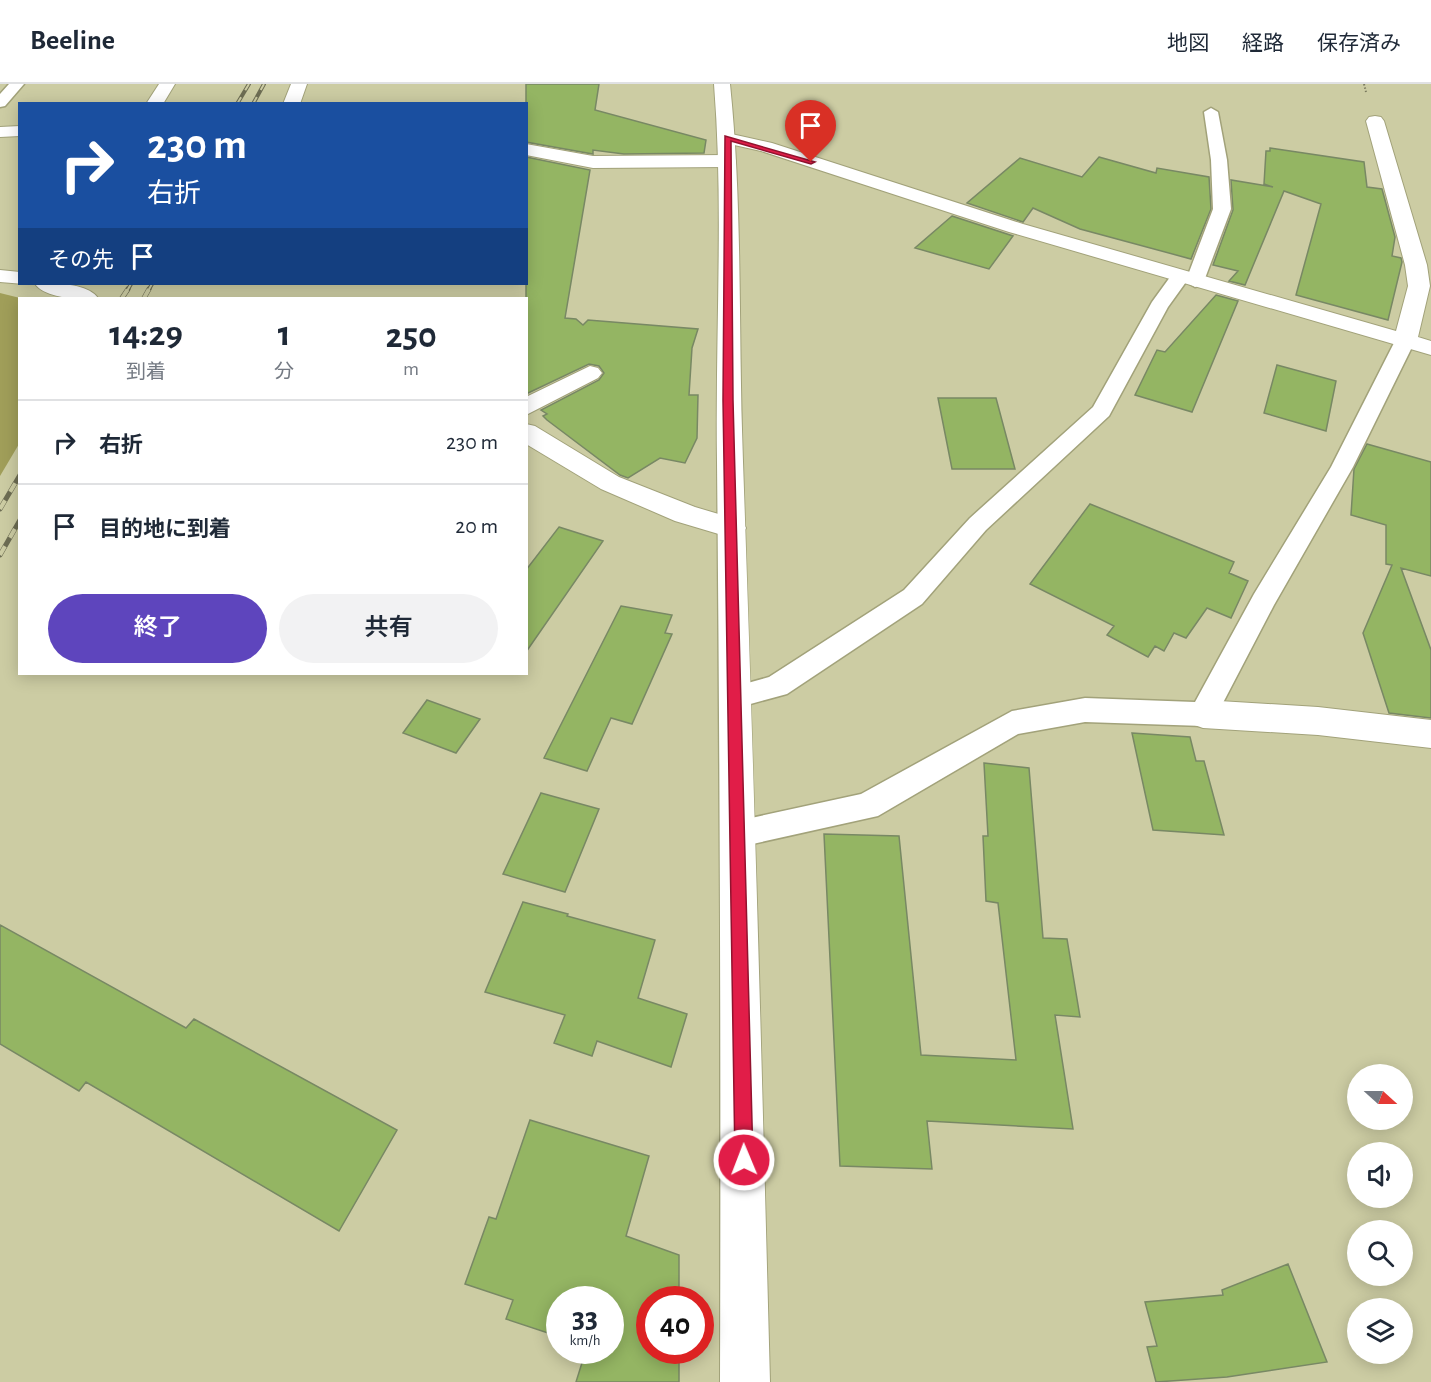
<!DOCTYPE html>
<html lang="ja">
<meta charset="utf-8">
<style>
body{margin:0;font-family:"Alegreya Sans","Noto Sans JP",sans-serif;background:#f2f2f3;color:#1f2937;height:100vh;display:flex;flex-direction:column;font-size:22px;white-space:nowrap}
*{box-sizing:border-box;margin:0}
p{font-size:20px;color:#747a83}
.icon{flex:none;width:33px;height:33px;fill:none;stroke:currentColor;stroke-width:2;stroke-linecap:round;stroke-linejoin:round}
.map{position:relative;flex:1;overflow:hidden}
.details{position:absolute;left:18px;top:213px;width:510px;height:378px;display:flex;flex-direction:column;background:#fff;border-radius:0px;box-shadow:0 3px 15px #0003}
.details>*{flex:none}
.hud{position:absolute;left:18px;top:18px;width:510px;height:183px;border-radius:0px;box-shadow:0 3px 15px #0003;background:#1a4fa0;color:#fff;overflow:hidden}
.needle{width:39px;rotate:111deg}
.controls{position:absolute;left:1347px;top:980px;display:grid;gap:12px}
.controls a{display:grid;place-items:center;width:66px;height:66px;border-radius:50%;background:#fff;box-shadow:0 3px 15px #0003;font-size:30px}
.speed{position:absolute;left:546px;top:1202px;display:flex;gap:12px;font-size:30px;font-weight:700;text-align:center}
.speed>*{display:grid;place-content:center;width:78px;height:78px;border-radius:50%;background:#fff;box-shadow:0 3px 15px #0003;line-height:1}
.speed small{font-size:15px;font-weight:400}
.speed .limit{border:9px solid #d22;background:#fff;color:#111}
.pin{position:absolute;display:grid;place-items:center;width:51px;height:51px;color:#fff;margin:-62px -26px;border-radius:50% 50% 50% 0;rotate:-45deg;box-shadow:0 0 6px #0007}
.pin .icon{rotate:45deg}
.me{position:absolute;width:66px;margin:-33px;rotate:359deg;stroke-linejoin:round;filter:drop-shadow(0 0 4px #0008)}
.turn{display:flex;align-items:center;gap:21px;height:126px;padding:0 30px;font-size:27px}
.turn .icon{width:78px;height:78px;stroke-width:2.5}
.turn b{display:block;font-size:42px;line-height:51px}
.then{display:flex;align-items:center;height:57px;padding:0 30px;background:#0003;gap:12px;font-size:22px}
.eta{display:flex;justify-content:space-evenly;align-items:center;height:102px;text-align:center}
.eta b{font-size:36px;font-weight:600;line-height:42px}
.button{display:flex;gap:12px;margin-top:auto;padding:12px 30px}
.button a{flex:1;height:69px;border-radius:36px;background:#5e45bd;color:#fff;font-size:24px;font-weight:600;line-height:69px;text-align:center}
.button a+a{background:#f2f2f3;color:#1f2937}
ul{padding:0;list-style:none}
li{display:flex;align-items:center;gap:18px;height:84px;padding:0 30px;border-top:2px solid #e0e1e3}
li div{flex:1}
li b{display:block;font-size:22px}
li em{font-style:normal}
header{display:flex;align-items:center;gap:36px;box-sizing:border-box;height:84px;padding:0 30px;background:#fff;border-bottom:2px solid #e0e1e3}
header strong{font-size:28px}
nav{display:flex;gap:33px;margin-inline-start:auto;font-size:21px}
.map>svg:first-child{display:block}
</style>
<header>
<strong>Beeline</strong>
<nav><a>地図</a><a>経路</a><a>保存済み</a></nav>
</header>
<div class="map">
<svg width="1431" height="1298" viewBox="0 0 1431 1298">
<rect width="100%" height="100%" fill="#cccca3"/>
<path fill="#a09e59" d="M0 209 20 214 19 360 0 392Z"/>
<path fill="#94b563" stroke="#788864" stroke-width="1.5" d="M526 0H599L595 26 706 56 704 69 624 70 593 66V70L526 58Z
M1270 64 1364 78 1367 103 1382 105 1395 153 1392 172 1401 174 1402 178 1388 236 1296 211 1321 120 1284 107 1245 201 1229 197 1238 187 1213 181 1233 126 1231 96 1273 103 1264 100 1266 67H1270Z
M526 73 590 86 565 234 576 235 583 241 588 236 698 245 692 264 689 311H698L697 354 685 379 660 374 628 394 620 391 547 336 543 332 547 330 541 326 599 296 604 289 599 282 589 280 526 310Z
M1099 73 1156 89 1157 84 1209 93 1211 125 1191 175 1080 145 1033 124 1023 138 967 119 1020 74 1082 93Z
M952 132 1013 152 989 185 915 164Z
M1216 211 1238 217 1192 328 1135 311 1157 266 1165 268Z
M1277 281 1336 297 1326 347 1264 329Z
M938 314H996L1015 385H952Z
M1367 360 1431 378V492L1401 484 1431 566V634L1389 629 1363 549 1392 481 1386 480V441L1351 431 1354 385Z
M1090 420 1234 478 1229 489 1248 497 1231 534 1207 524 1186 554 1174 549 1164 567 1155 562 1148 573 1107 551 1114 542 1030 500Z
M559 443 603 457 526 568V486Z
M621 522 672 531 665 549 672 550 632 640 611 634 587 687 544 674Z
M427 616 480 635 456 669 403 649Z
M1132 649 1190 653 1196 677H1204L1224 751 1153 746Z
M984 679 1029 684 1043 854 1067 855 1080 933 1055 931 1073 1045 927 1037 932 1085 840 1082 824 750 899 752 921 971 1016 976 998 819 986 817 983 752H988Z
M541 709 599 725 565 808 503 790Z
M523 818 568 830 567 832 655 856 638 914 687 930 671 983 597 957 592 972 554 959 565 931 485 908Z
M0 841 186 944 194 935 397 1046 339 1147 86 998 79 1007 0 960Z
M530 1036 649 1072 626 1152 679 1171V1215H650V1266H679V1298H576L586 1266H610V1215H560V1253L506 1235 513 1216 465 1200 489 1133 496 1135Z
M1288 1180 1327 1278 1227 1293 1156 1298 1147 1263 1157 1262 1145 1218 1223 1211 1222 1206Z"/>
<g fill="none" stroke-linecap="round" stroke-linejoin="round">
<g stroke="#a2a27a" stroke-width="3">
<path id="service" d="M9 0H24L5 22 0 23V10Z
M1211 24 1218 28 1227 76 1231 125 1204 197 1202 201 1195 203 1186 198 1168 223 1109 332 986 446 922 520 787 610 736 624 726 621 722 613 726 605 769 593 904 506 970 434 1093 323 1152 218 1173 189 1180 187 1188 191 1213 125 1211 76 1204 28Z
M1405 251 1412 253 1415 257 1353 383 1274 521 1213 638 1203 642 1085 638 1018 650 878 732 739 763 728 759 724 749 728 739 861 710 1012 627 1085 614 1195 618 1254 510 1331 383 1395 257 1398 253Z"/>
</g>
<g stroke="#a2a27a" stroke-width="2">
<path id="minor" d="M159 0H175L163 20H146Z
M291 0H307L300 20H283Z
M1375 32 1381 33 1384 37 1427 181 1430 202 1418 253 1431 257V271L1009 148 761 67 721 58 718 54 721 50 727 49 772 59 1023 140 1396 247 1408 202 1405 181 1366 37 1369 33Z
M20 42V52L0 53V43Z
M526 60 593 72 727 71 734 73 736 77 734 81 727 83 593 84 526 71Z
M0 186 20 188V200H24L0 198Z
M35 200C51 198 88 199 98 214 82 216 46 215 35 200Z
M590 282 598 284 602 289 598 294 526 331V313Z
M526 340 535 342 619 393 695 423 742 437 746 444 742 451 732 454 675 437 601 405 526 360Z
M1203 616 1318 623 1431 636V664L1318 651 1203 644 1192 640 1187 630 1192 620Z"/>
</g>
<g stroke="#a2a27a" stroke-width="2">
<path id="tertiary" d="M714 0H730C743 125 738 252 743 378 754 685 762 991 770 1298H720C721 991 720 685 717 378 715 252 724 125 714 0Z"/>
</g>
<path stroke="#79795d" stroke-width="2" stroke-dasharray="1.5 2" stroke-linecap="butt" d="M1364 0 1366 8"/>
<use href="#service" fill="#fff" fill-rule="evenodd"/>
<use href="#minor" fill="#fff" fill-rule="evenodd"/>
<use href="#tertiary" fill="#fff" fill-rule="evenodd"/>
<g stroke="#6d6d53" stroke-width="4">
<path id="rail-far1" d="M237 20 249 0
M253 20 264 0
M127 207 131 200
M148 207 152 200"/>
</g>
<g stroke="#6d6d53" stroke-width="5">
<path id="rail" d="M122 214 128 205
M144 214 149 205
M0 425 20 391
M0 471 20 436"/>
</g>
<use href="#rail-far1" stroke="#cccca3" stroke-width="2" stroke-dasharray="8" stroke-linecap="butt"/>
<use href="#rail" stroke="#cccca3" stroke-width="4" stroke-dasharray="10" stroke-linecap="butt"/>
</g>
<path fill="#e11d48" stroke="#92132f" stroke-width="1.5" d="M725 52 815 78 811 80 731 57 733 316 753 1076 751 1083 744 1085 738 1083 735 1076 723 316Z"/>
</svg>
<div class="controls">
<a><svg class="needle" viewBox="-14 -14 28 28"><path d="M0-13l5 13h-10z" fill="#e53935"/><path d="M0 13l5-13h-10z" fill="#747a83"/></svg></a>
<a><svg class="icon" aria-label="sound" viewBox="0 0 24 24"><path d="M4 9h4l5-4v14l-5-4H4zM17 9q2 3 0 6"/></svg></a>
<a><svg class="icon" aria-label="search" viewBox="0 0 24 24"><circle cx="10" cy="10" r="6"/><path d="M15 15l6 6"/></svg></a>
<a><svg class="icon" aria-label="layers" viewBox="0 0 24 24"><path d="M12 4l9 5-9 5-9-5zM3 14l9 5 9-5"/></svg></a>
</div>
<div class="speed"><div>33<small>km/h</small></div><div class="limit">40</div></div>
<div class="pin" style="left:811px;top:78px;background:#d93025"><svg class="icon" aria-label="arrive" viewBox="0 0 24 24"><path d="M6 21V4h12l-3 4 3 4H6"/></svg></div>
<svg class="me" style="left:744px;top:1076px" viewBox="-20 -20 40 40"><circle r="17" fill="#e11d48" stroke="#fff" stroke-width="3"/><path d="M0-11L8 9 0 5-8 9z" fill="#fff"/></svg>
<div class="hud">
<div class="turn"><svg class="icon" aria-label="right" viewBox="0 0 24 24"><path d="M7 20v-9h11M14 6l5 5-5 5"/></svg><div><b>230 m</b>右折</div></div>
<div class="then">その先<svg class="icon" aria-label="arrive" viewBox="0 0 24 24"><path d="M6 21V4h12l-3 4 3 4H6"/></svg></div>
</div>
<section class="details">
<div class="eta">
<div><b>14:29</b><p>到着</p></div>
<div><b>1</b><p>分</p></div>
<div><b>250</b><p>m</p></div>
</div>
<ul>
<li><svg class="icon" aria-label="right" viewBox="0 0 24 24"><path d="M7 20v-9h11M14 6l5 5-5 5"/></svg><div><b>右折</b></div><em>230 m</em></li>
<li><svg class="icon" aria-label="arrive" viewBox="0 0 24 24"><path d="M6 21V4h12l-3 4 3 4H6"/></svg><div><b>目的地に到着</b></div><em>20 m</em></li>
</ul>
<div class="button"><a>終了</a><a>共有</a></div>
</section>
</div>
